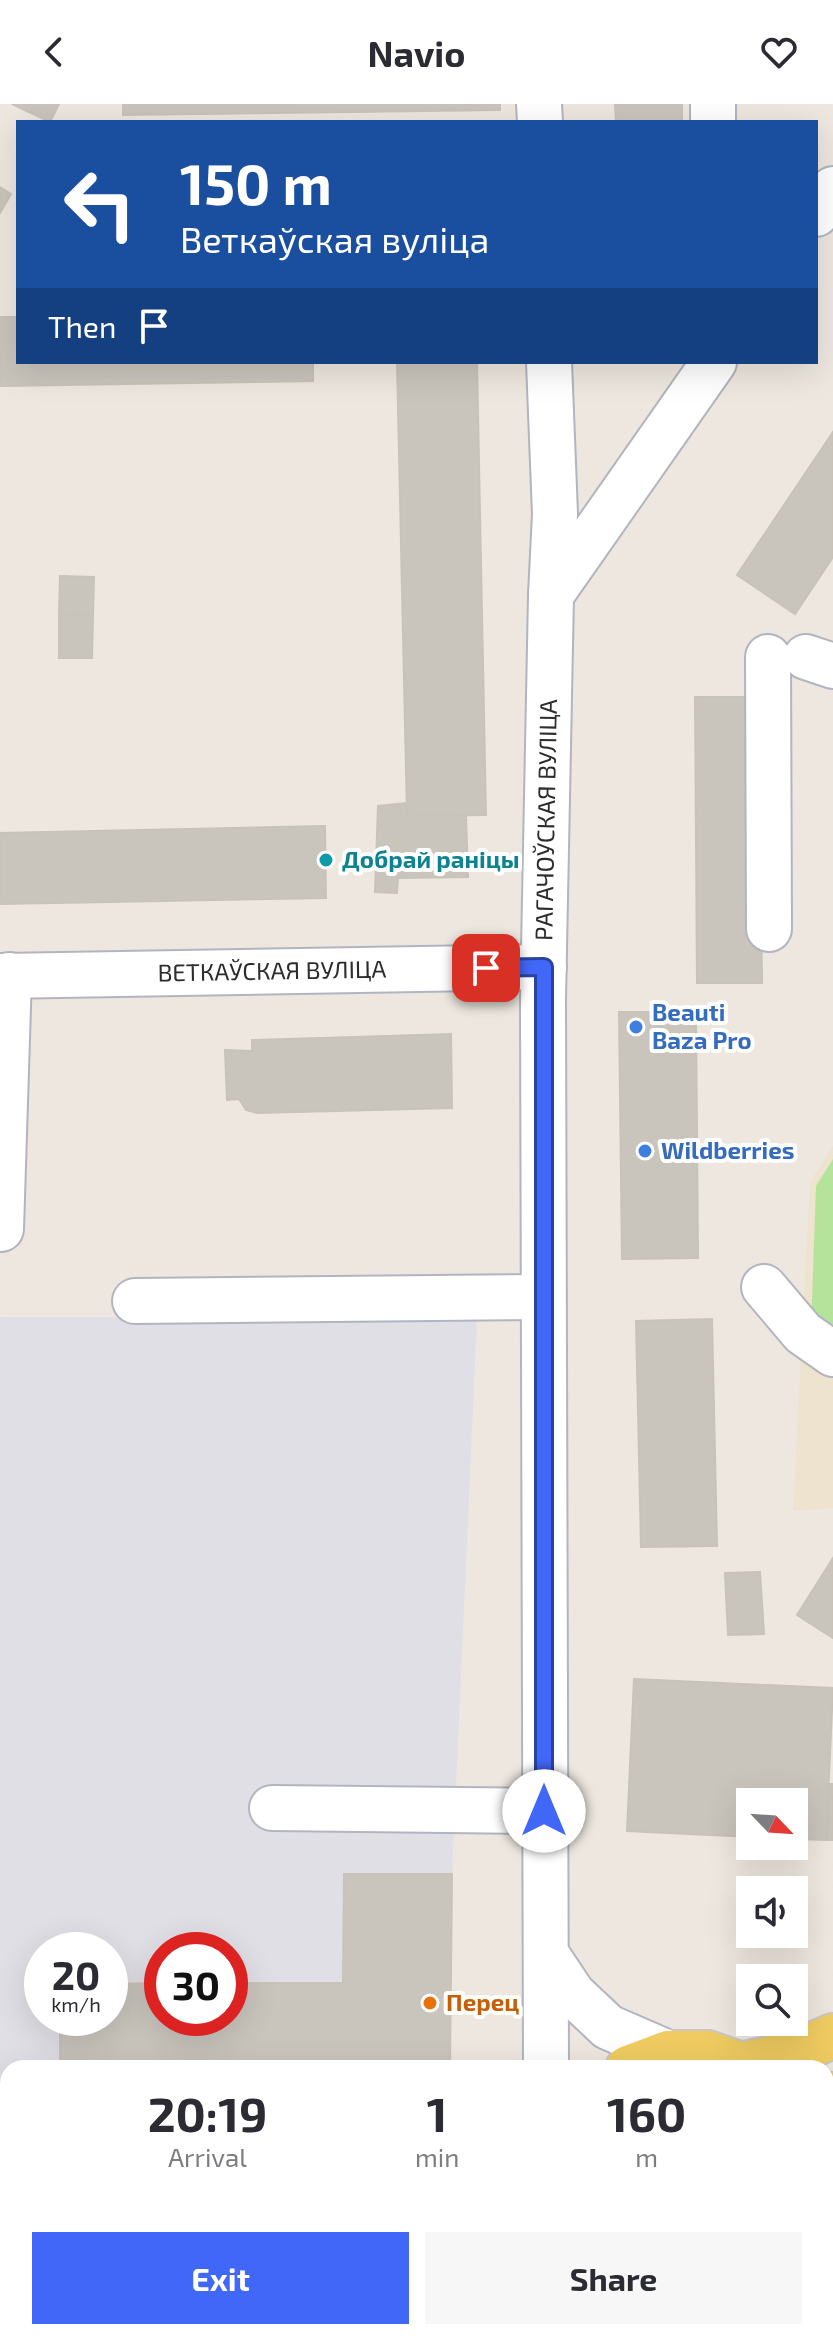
<!DOCTYPE html>
<meta charset="utf-8">
<style>
body{margin:0;font-family:"Exo 2",sans-serif;background:#f7f7f7;color:#2b2b33;height:100vh;display:flex;flex-direction:column;font-size:30px;white-space:nowrap}
*{box-sizing:border-box;margin:0}
p{font-size:26px;color:#7c7c81}
.icon{flex:none;width:44px;height:44px;fill:none;stroke:currentColor;stroke-width:2;stroke-linecap:round;stroke-linejoin:round}
.map{position:relative;flex:1;overflow:hidden}
.side{position:absolute;left:0px;top:1956px;width:834px;height:280px;display:flex;flex-direction:column;background:#fff;border-radius:24px 24px 0 0;box-shadow:0 8px 32px #0002}
.side>*{flex:none}
.banner{position:absolute;left:16px;top:16px;width:802px;height:244px;border-radius:0px;box-shadow:0 8px 32px #0002;background:#1a4fa0;color:#fff;overflow:hidden}
.needle{width:52px;rotate:115deg}
.fabs{position:absolute;left:736px;top:1684px;display:grid;gap:16px}
.fabs a{display:grid;place-items:center;width:72px;height:72px;border-radius:0px;background:#fff;box-shadow:0 8px 32px #0002;font-size:40px}
.speed{position:absolute;left:24px;top:1828px;display:flex;gap:16px;font-size:40px;font-weight:700;text-align:center}
.speed>*{display:grid;place-content:center;width:104px;height:104px;border-radius:50%;background:#fff;box-shadow:0 8px 32px #0002;line-height:1}
.speed small{font-size:20px;font-weight:400}
.speed .limit{border:12px solid #d22;background:#fff;color:#111}
.pin{position:absolute;display:grid;place-items:center;width:68px;height:68px;color:#fff;margin:-34px;border-radius:16px;box-shadow:0 4px 12px #0006}
.me{position:absolute;width:88px;margin:-44px;rotate:0deg;stroke-linejoin:round;filter:drop-shadow(0 0 6px #0008)}
.turn{display:flex;align-items:center;gap:28px;height:168px;padding:0 32px;font-size:36px}
.turn .icon{width:104px;height:104px;stroke-width:2.5}
.turn b{display:block;font-size:56px;line-height:68px}
.then{display:flex;align-items:center;height:76px;padding:0 32px;background:#0003;gap:16px;font-size:30px}
.eta{display:flex;justify-content:space-evenly;align-items:center;height:136px;text-align:center}
.eta b{font-size:48px;font-weight:700;line-height:56px}
.primary-button{display:flex;gap:16px;margin-top:auto;padding:16px 32px}
.primary-button a{flex:1;height:92px;border-radius:0px;background:#4167f8;color:#fff;font-size:32px;font-weight:700;line-height:92px;text-align:center}
.primary-button a+a{background:#f7f7f7;color:#2b2b33}
header{display:flex;justify-content:space-between;align-items:center;height:104px;padding:0 32px;background:#fff;font-size:36px;font-weight:700}
.map>svg:first-child{display:block}
</style>
<header><svg class="icon" aria-label="back" viewBox="0 0 24 24"><path d="M15 5l-7 7 7 7"/></svg>Navio<svg class="icon" aria-label="heart" viewBox="0 0 24 24"><path d="M12 20l-8-8c-3-5 5-10 8-4 3-6 11-1 8 4z"/></svg></header>
<div class="map">
<svg width="833" height="2236" viewBox="0 0 833 2236">
<rect width="100%" height="100%" fill="#ede7df"/>
<path fill="#e1dfe6" fill-rule="evenodd" d="M0 1213 477 1215 452 1770 450 1964H8V1980H0ZM42 1846H110V1914H42ZM162 1846H230V1914H162Z"/>
<path fill="#eee3ce" d="M833 1042V1404L793 1407 810 1078Z"/>
<path fill="#b6e39c" d="M833 1055V1220L811 1224 816 1082Z"/>
<path fill="#c9c5bd" stroke="#c9c2b8" stroke-width="2" d="M12 0H59L50 18Z
M123 0H500V6L123 11Z
M615 0H682V18H616Z
M0 83 11 90 0 109Z
M0 213H18V258H313V277L0 282Z
M397 258H477L486 711 407 712Z
M833 328V453L795 510 737 471Z
M60 472 94 473 93 511 59 510Z
M59 510 93 511 92 554H59Z
M695 593H759L762 879H697Z
M406 699V712L466 711 468 773 398 774 397 789 375 788 378 702Z
M325 722 326 794 0 800V729Z
M619 908H696L698 1154 622 1155Z
M451 930 452 1004 257 1009 246 1006 239 995 227 996 225 946 252 947V936Z
M712 1215 717 1442 641 1443 636 1217Z
M833 1454V1534L797 1511Z
M760 1468 764 1530 728 1531 725 1469Z
M634 1575 833 1584 826 1736 794 1735V1698H750V1733L627 1727Z
M830 1680H833V1736H827Z
M344 1770H452L450 1964H60V1914H110V1880L162 1879V1914H230V1879H343Z
M0 2126H8V2195H0Z
M374 2228H444V2236H374Z"/>
<g fill="none" stroke-linecap="round" stroke-linejoin="round">
<g stroke="#b2b5bf" stroke-width="48">
<g id="minor">
<path d="M539 0 540 18"/>
<path d="M713 0V18"/>
<path d="M816 110 833 85"/>
<path d="M549 258 555 410 551 491"/>
<path d="M768 553 769 825"/>
<path d="M806 553 833 562"/>
<path id="s1" d="M0 872 544 863"/>
<path d="M1 1125 9 871"/>
<path d="M764 1183 803 1229 833 1250"/>
<path d="M135 1197 543 1193"/>
<path d="M272 1704 544 1707"/>
<path d="M547 1851 573 1890 608 1923 668 1949"/>
<path id="s2" d="M546 1964 543 896 551 491 714 258"/>
</g>
</g>
<g stroke="#c8c8c8" stroke-width="48">
<path id="major" d="M745 1960 791 1950 833 1932
M628 1964 668 1949H708L750 1964
M826 1990 833 1992
M826 2046 833 2032
M0 2075H8
M826 2137 833 2133
M537 2236V2228
M693 2236 700 2228"/>
</g>
<use href="#minor" stroke="#fff" stroke-width="44"/>
<use href="#major" stroke="#efcb61" stroke-width="44"/>
</g>
<g fill="none" stroke-linecap="round" stroke-linejoin="round">
<g stroke="#2a43a1" stroke-width="20">
<path id="route" d="M486 864 544 863V1707"/>
</g>
<use href="#route" stroke="#4167f8" stroke-width="14"/>
</g>
<circle fill="#0f9aa8" stroke="#fff" stroke-width="3" cx="326" cy="756" r="8"/>
<g fill="#3f7fe0" stroke="#fff" stroke-width="3">
<circle cx="636" cy="923" r="8"/>
<circle cx="645" cy="1047" r="8"/>
</g>
<circle fill="#e8710a" stroke="#fff" stroke-width="3" cx="430" cy="1899" r="8"/>
<g text-anchor="middle" stroke-width="8" stroke-linejoin="round" paint-order="stroke">
<g font-size="24" fill="#2c2c2c" stroke="#fff">
<text dy="8" stroke="none"><textPath href="#s2" startOffset="1248">РАГАЧОЎСКАЯ ВУЛІЦА</textPath></text>
<text dy="8" stroke="none"><textPath href="#s1" startOffset="272">ВЕТКАЎСКАЯ ВУЛІЦА</textPath></text>
</g>
<g font-size="24" font-weight="bold" fill="#0d838f" stroke="#fff" text-anchor="start">
<text x="342" y="764">Добрай раніцы</text>
</g>
<g font-size="24" font-weight="bold" fill="#366cbe" stroke="#fff" text-anchor="start">
<text x="652" y="917">Beauti<tspan x="652" dy="28">Baza Pro</tspan></text>
<text x="661" y="1055">Wildberries</text>
</g>
<g font-size="24" font-weight="bold" fill="#c56008" stroke="#fff" text-anchor="start">
<text x="446" y="1907">Перец</text>
</g>
</g>
</svg>
<div class="fabs">
<a><svg class="needle" viewBox="-14 -14 28 28"><path d="M0-13l5 13h-10z" fill="#e53935"/><path d="M0 13l5-13h-10z" fill="#7c7c81"/></svg></a>
<a><svg class="icon" aria-label="sound" viewBox="0 0 24 24"><path d="M4 9h4l5-4v14l-5-4H4zM17 9q2 3 0 6"/></svg></a>
<a><svg class="icon" aria-label="search" viewBox="0 0 24 24"><circle cx="10" cy="10" r="6"/><path d="M15 15l6 6"/></svg></a>
</div>
<div class="speed"><div>20<small>km/h</small></div><div class="limit">30</div></div>
<div class="pin" style="left:486px;top:864px;background:#d93025"><svg class="icon" aria-label="arrive" viewBox="0 0 24 24"><path d="M6 21V4h12l-3 4 3 4H6"/></svg></div>
<svg class="me" style="left:544px;top:1707px" viewBox="-20 -20 40 40"><circle r="19" fill="#fff"/><path d="M0-13L10 11 0 6-10 11z" fill="#4167f8"/></svg>
<div class="banner">
<div class="turn"><svg class="icon" aria-label="left" viewBox="0 0 24 24"><path d="M17 20v-9H6M10 6l-5 5 5 5"/></svg><div><b>150 m</b>Веткаўская вуліца</div></div>
<div class="then">Then<svg class="icon" aria-label="arrive" viewBox="0 0 24 24"><path d="M6 21V4h12l-3 4 3 4H6"/></svg></div>
</div>
<section class="side">
<div class="eta">
<div><b>20:19</b><p>Arrival</p></div>
<div><b>1</b><p>min</p></div>
<div><b>160</b><p>m</p></div>
</div>
<div class="primary-button"><a>Exit</a><a>Share</a></div>
</section>
</div>
